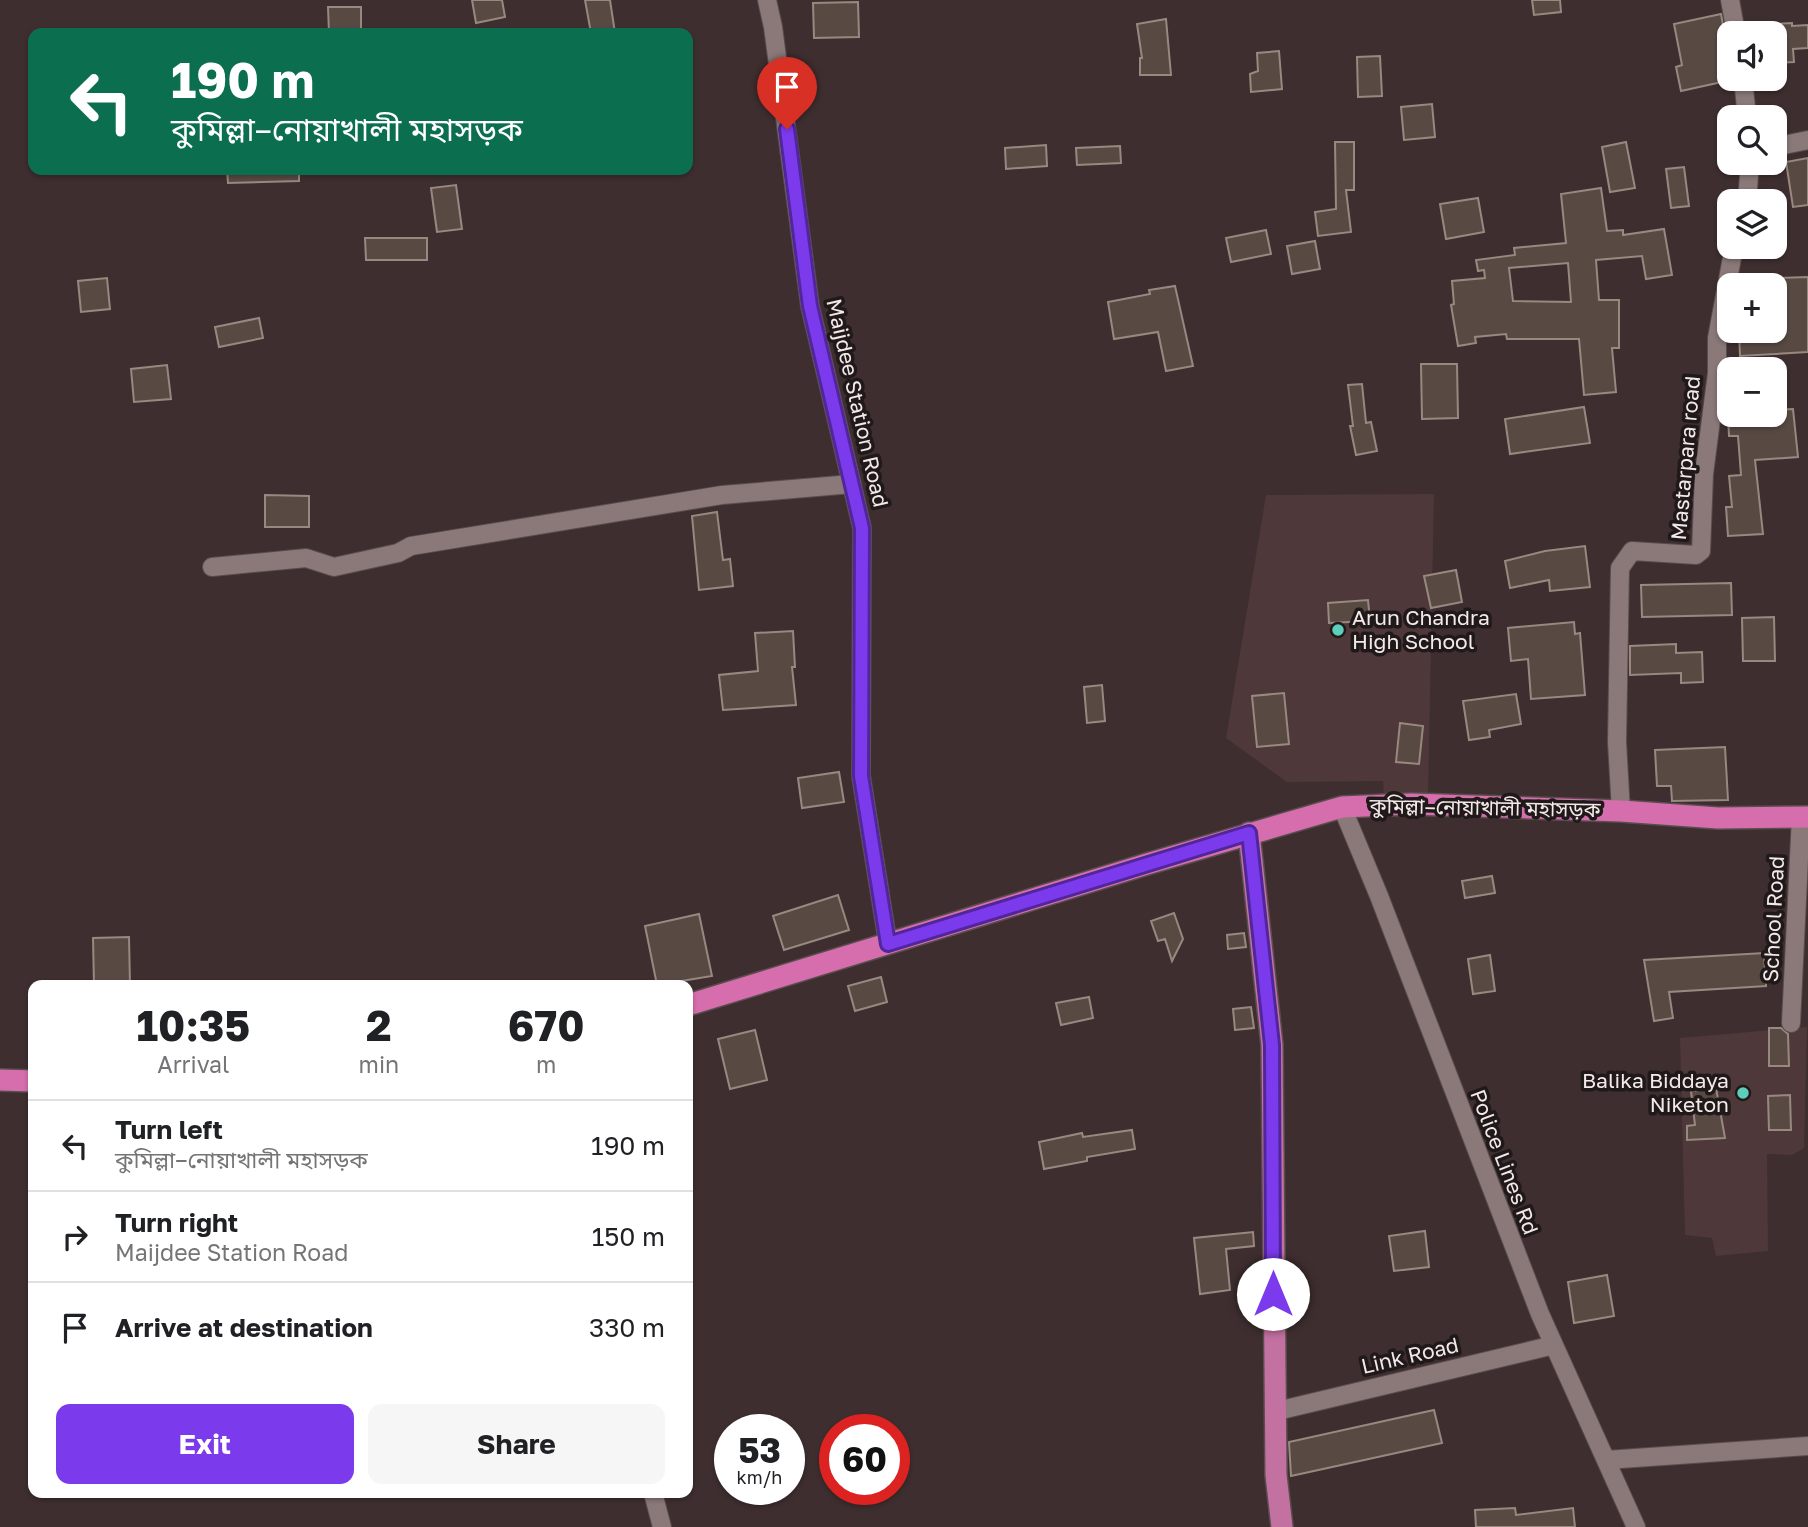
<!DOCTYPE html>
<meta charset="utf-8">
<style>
body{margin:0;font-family:"Golos Text","Noto Sans Bengali",sans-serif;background:#f6f6f6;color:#202124;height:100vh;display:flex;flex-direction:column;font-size:26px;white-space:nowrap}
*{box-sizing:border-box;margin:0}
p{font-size:23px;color:#757577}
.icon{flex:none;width:38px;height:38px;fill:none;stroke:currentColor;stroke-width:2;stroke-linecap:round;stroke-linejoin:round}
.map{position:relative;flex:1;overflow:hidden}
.details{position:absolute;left:28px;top:980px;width:665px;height:518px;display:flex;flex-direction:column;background:#fff;border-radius:14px;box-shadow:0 2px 5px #0004}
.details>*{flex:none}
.guide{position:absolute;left:28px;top:28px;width:665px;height:147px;border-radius:14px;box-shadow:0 2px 5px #0004;background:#0b6e4f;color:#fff;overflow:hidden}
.fabs{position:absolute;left:1717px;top:21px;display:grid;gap:14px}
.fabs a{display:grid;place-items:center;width:70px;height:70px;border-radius:14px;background:#fff;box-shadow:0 2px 5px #0004;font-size:35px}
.speed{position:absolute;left:714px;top:1414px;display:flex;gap:14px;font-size:35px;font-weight:700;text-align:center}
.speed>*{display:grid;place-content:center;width:91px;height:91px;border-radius:50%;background:#fff;box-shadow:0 2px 5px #0004;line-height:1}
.speed small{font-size:18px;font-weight:400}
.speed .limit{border:10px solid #d22;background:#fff;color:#111}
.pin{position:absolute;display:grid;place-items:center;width:60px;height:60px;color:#fff;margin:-72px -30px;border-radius:50% 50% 50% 0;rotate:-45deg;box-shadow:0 0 7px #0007}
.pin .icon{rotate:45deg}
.me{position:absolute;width:77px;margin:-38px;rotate:0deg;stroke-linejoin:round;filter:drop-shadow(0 0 5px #0008)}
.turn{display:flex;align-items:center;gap:24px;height:147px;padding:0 28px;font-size:32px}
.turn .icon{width:91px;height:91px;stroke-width:2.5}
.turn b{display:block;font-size:49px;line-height:60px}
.eta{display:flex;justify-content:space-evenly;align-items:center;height:119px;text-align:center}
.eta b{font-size:42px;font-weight:700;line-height:49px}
.primary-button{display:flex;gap:14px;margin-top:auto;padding:14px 28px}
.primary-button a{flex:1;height:80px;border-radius:14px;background:#7c3aed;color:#fff;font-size:28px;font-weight:700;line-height:80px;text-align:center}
.primary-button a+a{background:#f6f6f6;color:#202124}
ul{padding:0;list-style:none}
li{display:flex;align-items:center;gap:21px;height:91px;padding:0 28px;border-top:2px solid #e0e0e0}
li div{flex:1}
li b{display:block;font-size:26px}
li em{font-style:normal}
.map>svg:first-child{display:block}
</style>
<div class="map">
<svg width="1808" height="1527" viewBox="0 0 1808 1527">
<rect width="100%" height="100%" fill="#3e2e2f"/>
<path fill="#4e3839" d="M1434 494 1428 799 1384 801 1383 781 1287 782 1226 738 1266 495Z
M1807 1027 1804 1148 1792 1155 1767 1154 1768 1251 1716 1256 1712 1238 1685 1235 1680 1038Z"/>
<path fill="#584a43" stroke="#988880" stroke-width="2" fill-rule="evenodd" d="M472 0H502L505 17 476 23Z
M585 0H610L615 33H591Z
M1532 0H1560L1561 12 1534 15Z
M858 2 859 37 814 38 813 3Z
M328 7H361V33H329Z
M1721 14 1725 36 1722 37 1731 80 1681 91 1676 67 1682 65 1674 24Z
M1166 19 1171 75H1140V58H1142L1137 24Z
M1792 23V26L1808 25V48L1793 49 1794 62 1774 63V24Z
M1279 51 1282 89 1251 92 1250 74 1258 71 1257 53Z
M1380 56 1382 96 1358 97 1357 57Z
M1432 104 1435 137 1404 140 1401 107Z
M1335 142H1354V190H1346L1351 232 1318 236 1315 212 1336 209Z
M1626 142 1635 188 1610 192 1602 147Z
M1046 145 1047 166 1006 169 1005 148Z
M1120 146 1121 163 1077 165 1076 148Z
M1808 158V205L1793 207 1786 162Z
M1684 167 1689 206 1671 208 1666 169Z
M227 170H299V181L228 183Z
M456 185 462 229 437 232 431 188Z
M1601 188 1607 231 1623 230V235L1664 229 1672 275 1646 279 1642 256 1596 260 1599 300H1619V348H1612L1616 392 1584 395 1579 339H1507L1506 334 1475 337 1476 343 1458 346 1451 305 1454 304 1452 281 1485 278 1484 270 1478 271 1476 260 1515 255 1514 248 1566 243 1561 194ZM1568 263 1571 302 1513 301 1509 268Z
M1478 198 1484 232 1446 239 1440 204Z
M1266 230 1271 254 1231 262 1226 238Z
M365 238H427V260H366Z
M1315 241 1320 269 1292 274 1287 246Z
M1808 277V352L1740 356 1739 331H1774V278Z
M107 278 110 309 81 312 78 281Z
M1175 286 1193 366 1166 371 1158 332 1114 339 1108 302 1150 294 1149 290Z
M259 318 263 338 219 347 215 327Z
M1421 364H1457L1458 418 1422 419Z
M167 365 171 399 134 402 131 369Z
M1362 384 1366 423 1371 422 1377 451 1356 455 1350 426H1353L1348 385Z
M1584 407 1590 443 1510 454 1505 419Z
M1793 409 1798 457 1755 460 1763 534 1728 536 1726 507H1732L1729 476 1741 475 1738 436H1729L1728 415H1774V410Z
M265 495 309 496V527H265Z
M717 512 723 560 730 559 733 586 699 590 692 516Z
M1585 546 1590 587 1550 591 1549 580 1510 588 1505 561 1545 551Z
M1456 570 1462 602 1431 608 1424 576Z
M1731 583 1732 615 1642 617 1641 585Z
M1368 600 1370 621 1329 623 1328 603Z
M1774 617 1775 661H1743L1742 618Z
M1574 622 1575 634 1580 633 1585 695 1531 699 1528 659 1511 661 1508 628Z
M793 631 795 667H792L796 705 723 710 719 675 758 671 755 633Z
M1676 644V653L1702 652 1703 682 1681 683V673L1630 675V646Z
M1102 685 1105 721 1087 723 1084 687Z
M1284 693 1289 744 1257 747 1252 696Z
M1516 694 1521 724 1489 730 1490 737 1469 740 1463 701Z
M1400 723 1423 726 1419 764 1396 762Z
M1725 747 1728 800 1672 801 1671 786H1657L1655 750Z
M839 772 844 802 802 808 798 778Z
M1492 876 1495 893 1465 898 1462 881Z
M838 895 849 930 784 950 773 916Z
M1174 913 1183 939 1172 961 1165 939 1158 941 1151 921Z
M699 914 712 976 657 985 645 926Z
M1244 933 1246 947 1228 949 1227 935Z
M129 937 130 985H94L93 938Z
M1764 953 1766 986 1669 992 1673 1018 1654 1021 1644 960Z
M1490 955 1495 991 1473 994 1468 959Z
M881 977 887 1002 855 1011 848 986Z
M1089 997 1093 1018 1061 1025 1056 1003Z
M1251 1007 1254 1028 1235 1030 1233 1009Z
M1769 1028H1781L1788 1034 1789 1066H1769Z
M755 1030 767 1080 730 1089 718 1039Z
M1716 1088 1725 1138 1687 1140V1126L1695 1125 1691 1091Z
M1790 1095 1791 1130H1769L1768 1096Z
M1132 1130 1135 1149 1087 1157V1161L1044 1169 1039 1142 1082 1133 1083 1137Z
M1425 1231 1429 1267 1394 1271 1389 1236Z
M1253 1232 1254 1246 1226 1249 1230 1290 1200 1294 1194 1238Z
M1607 1275 1614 1316 1574 1323 1568 1282Z
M1434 1410 1442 1443 1291 1476 1289 1442Z
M1515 1508 1516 1515 1573 1508 1575 1527H1476L1475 1510Z"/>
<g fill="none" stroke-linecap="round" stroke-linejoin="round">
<g stroke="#5a4d4e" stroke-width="20">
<path id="minor" d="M767 0 773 27 810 306 862 528 861 776 888 944
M1730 0 1736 33
M1743 79 1747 117
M1774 147 1808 140
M1747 201 1750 163
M212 567 306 558 334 567 398 553 411 546 722 495 852 484
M1342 807 1379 896 1540 1314 1636 1527
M1621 811 1617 742 1620 568 1632 551 1696 555 1701 551 1704 474 1717 373V338L1734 247
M1791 1023 1801 817
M1277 1411 1554 1345
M1606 1460 1808 1446
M653 1493 662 1527"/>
</g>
<g stroke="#5a4d4e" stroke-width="24">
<path id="primary" d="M1249 833 1272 1045 1276 1475 1282 1527"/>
</g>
<g stroke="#5a4d4e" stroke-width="24">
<path id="trunk" d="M688 1005 1147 864 1342 807 1411 804 1621 811 1718 818 1808 817
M0 1080 33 1081"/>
</g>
<use href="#minor" stroke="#8b7979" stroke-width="18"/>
<use href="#primary" stroke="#c371a1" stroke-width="21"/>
<use href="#trunk" stroke="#d66eae" stroke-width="21"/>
</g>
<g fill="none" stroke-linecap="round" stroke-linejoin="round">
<g stroke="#51269a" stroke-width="18">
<path id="route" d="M787 129 810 306 862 528 861 776 888 944 1249 833 1272 1045 1273 1294"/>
</g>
<use href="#route" stroke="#7c3aed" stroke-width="12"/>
</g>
<g fill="#5dceb9" stroke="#201919" stroke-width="2.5">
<circle cx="1338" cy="630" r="7"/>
<circle cx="1743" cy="1093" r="7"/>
</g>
<g text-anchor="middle" stroke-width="7" stroke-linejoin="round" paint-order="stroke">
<g font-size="21" fill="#f3e9e9" stroke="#201919">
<text transform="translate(857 403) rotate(77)" y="7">Maijdee Station Road</text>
<text transform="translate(1686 458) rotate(-85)" y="7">Mastarpara road</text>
<text transform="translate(1485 808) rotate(1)" y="7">কুমিল্লা–নোয়াখালী মহাসড়ক</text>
<text transform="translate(1774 919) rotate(-87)" y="7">School Road</text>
<text transform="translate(1504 1162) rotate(69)" y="7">Police Lines Rd</text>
<text transform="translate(1410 1356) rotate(-13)" y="7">Link Road</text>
</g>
<g font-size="21" fill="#f3e9e9" stroke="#201919" text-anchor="start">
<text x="1352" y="625">Arun Chandra<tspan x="1352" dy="24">High School</tspan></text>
<text x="1729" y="1088" text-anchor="end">Balika Biddaya<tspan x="1729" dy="24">Niketon</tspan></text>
</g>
</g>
</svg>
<div class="fabs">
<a><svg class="icon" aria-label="sound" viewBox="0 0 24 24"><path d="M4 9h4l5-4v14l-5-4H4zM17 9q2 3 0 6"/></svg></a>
<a><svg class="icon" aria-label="search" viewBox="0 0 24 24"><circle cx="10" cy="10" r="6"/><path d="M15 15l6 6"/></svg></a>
<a><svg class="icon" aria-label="layers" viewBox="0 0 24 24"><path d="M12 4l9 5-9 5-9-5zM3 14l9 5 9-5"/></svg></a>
<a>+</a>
<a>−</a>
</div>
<div class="speed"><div>53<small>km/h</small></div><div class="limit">60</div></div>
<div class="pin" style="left:787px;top:129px;background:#d93025"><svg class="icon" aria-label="arrive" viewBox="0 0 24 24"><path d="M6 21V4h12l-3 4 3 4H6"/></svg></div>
<svg class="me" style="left:1273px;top:1294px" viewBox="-20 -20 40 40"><circle r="19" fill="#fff"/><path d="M0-13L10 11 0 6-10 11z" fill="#7c3aed"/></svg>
<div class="guide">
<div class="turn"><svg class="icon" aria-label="left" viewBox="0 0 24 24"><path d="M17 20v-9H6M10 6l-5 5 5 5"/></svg><div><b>190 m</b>কুমিল্লা–নোয়াখালী মহাসড়ক</div></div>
</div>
<section class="details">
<div class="eta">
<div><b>10:35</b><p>Arrival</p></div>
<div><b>2</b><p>min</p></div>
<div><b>670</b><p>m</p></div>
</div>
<ul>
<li><svg class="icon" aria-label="left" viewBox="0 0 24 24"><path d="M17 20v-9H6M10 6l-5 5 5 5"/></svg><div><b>Turn left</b><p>কুমিল্লা–নোয়াখালী মহাসড়ক</p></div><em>190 m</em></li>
<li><svg class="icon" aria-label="right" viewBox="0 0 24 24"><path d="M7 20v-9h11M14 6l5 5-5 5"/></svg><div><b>Turn right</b><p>Maijdee Station Road</p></div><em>150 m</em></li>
<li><svg class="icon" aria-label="arrive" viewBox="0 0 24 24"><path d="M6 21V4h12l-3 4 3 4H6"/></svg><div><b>Arrive at destination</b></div><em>330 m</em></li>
</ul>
<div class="primary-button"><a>Exit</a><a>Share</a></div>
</section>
</div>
